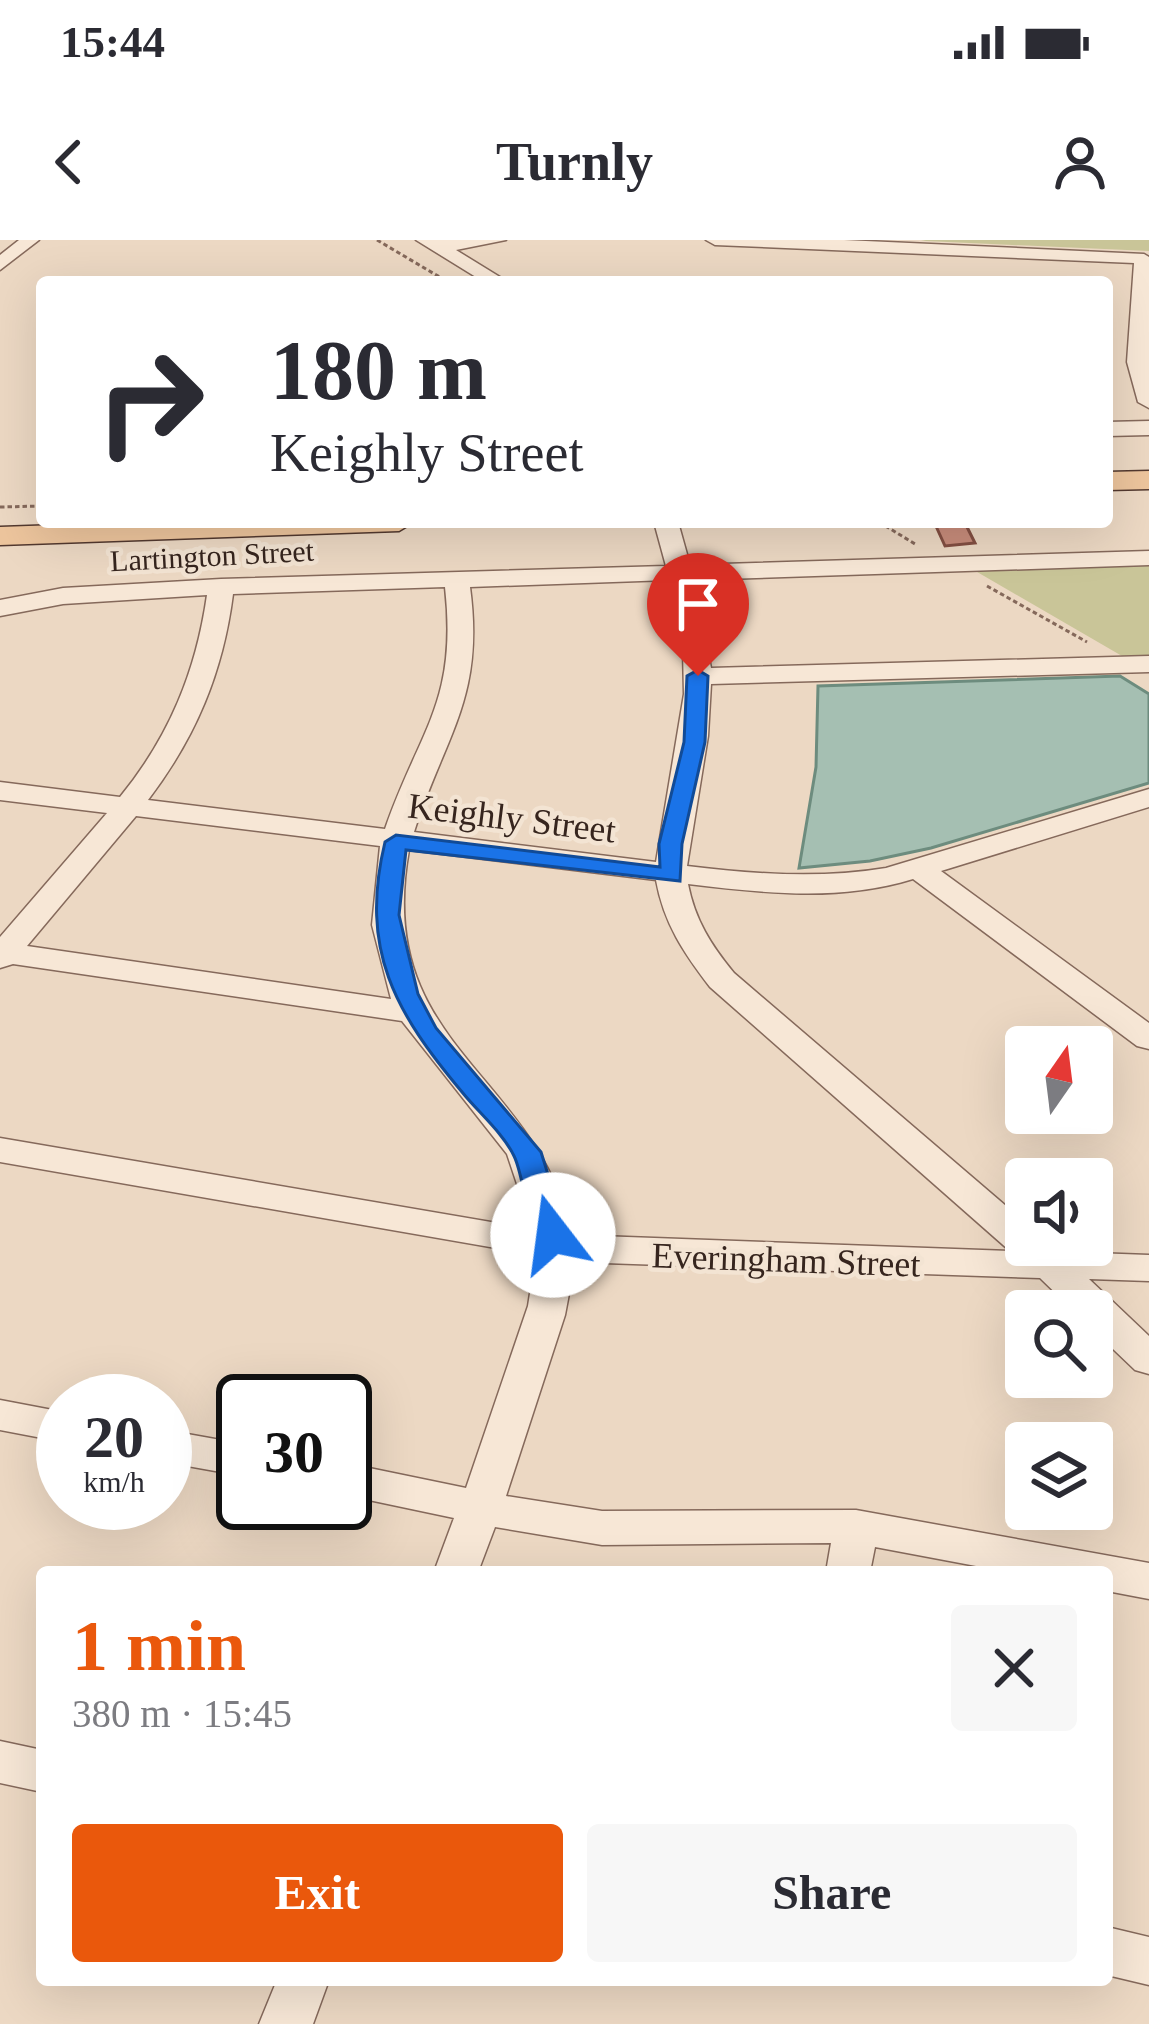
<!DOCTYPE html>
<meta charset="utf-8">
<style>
body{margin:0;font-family:"Times New Roman",serif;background:#f7f7f7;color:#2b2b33;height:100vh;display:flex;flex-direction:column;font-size:45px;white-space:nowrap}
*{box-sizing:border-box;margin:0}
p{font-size:39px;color:#7c7c81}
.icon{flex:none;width:66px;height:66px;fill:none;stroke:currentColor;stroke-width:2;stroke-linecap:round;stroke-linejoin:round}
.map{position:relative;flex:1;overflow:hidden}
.drawer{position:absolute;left:36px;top:1326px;width:1077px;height:420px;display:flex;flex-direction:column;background:#fff;border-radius:12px;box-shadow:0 12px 48px #0002}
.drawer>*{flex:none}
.banner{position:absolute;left:36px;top:36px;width:1077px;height:252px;border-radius:12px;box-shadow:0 12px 48px #0002;background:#fff;color:#2b2b33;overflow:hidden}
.needle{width:78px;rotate:14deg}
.controls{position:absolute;left:1005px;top:786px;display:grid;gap:24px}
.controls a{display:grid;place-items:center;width:108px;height:108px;border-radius:12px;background:#fff;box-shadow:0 12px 48px #0002;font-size:60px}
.speed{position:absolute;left:36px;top:1134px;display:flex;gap:24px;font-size:60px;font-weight:700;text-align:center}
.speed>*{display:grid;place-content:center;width:156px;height:156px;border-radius:50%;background:#fff;box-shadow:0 12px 48px #0002;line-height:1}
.speed small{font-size:30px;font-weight:400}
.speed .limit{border:6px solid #111;border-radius:18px;background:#fff;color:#111}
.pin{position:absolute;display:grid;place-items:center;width:102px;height:102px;color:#fff;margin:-123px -51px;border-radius:50% 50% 50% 0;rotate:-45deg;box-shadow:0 0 12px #0007}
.pin .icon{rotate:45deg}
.me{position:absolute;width:132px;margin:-66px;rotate:345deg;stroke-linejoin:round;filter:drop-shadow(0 0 9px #0008)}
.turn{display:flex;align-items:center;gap:42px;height:252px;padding:0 36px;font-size:54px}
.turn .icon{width:156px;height:156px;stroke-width:2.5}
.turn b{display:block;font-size:84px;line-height:102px}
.round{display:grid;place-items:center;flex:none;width:126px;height:126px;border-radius:12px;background:#f7f7f7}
.overview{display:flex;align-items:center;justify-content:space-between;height:204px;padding:0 36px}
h1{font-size:72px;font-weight:800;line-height:90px;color:#ea580c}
.action{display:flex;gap:24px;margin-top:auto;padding:24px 36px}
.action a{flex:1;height:138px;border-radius:12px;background:#ea580c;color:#fff;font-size:48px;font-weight:800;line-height:138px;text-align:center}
.action a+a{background:#f7f7f7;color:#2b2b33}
.status{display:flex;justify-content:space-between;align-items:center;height:84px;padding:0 60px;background:#fff;direction:ltr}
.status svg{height:33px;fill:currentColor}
header{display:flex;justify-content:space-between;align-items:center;height:156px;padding:0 36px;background:#fff;font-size:54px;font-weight:800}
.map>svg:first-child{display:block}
</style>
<div class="status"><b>15:44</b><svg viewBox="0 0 49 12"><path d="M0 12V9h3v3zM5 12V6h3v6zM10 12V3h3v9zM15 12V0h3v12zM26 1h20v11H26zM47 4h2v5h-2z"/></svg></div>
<header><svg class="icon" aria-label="back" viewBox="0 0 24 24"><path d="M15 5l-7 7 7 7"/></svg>Turnly<svg class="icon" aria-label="person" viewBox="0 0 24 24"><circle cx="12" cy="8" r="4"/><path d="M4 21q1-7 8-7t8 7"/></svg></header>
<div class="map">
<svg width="1149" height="1784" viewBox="0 0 1149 1784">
<rect width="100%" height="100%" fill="#ecd8c3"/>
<path fill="#c9c598" d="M921 0H1149V11L926 1Z
M1149 324V415L1122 416 972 329Z"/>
<path fill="#a5bfb2" stroke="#6d8c7e" stroke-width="3" d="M1120 436 1149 454V543L931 608 870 621 799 628 816 527 818 446Z"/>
<path fill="#c88c7b" stroke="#834f42" stroke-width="3" d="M965 283 975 303 945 306 935 284Z"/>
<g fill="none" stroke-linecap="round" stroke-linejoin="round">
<g stroke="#85695b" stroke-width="3">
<path id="minor" d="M19 0H39L0 30V15Z
M416 0H506L456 10 508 42H484Z
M706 0H844L1144 14 1149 17V168L1138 162 1127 122 1134 23 715 5Z
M1149 181V195L1107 196V182Z
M654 282H678L690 325 1149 311V325L694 340 711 428 1149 416V432L711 444 708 496 687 626C754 634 819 639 886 628L1149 549V567L941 631 1149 783V809L1137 806 913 639C839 662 763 653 688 644 695 680 711 705 734 733L1026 983V1005H1045L1040 1011 1149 1015V1041L1089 1039 1149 1096V1134L1135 1130 1092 1089V1071H1074L1040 1038 575 1022 565 1075 506 1256 602 1271 856 1270 1149 1323V1359L1107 1351V1332H1008L875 1307 870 1332H826L831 1303 602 1305 495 1287 478 1332H434L454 1278 345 1255V1223L466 1248 528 1066 536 1015 0 922V898L532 989 507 914 402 781 13 724 0 728V697L107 573 0 560V542L120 557C169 497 196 432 207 355L63 364 0 376V360L63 348 221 339 666 326ZM669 340 683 411 684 454 656 622 414 592C445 495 485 458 470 347ZM445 347C458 463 419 490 385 589L148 560C196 497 223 432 233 354ZM136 576 380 606 372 685 391 759 27 706ZM409 610 656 640C664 684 684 713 710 747L1010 1011 572 995C536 831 373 807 409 610Z
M0 1160 63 1172V1202L0 1190Z
M165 1190 243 1204V1236L165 1222Z
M0 1501 42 1510V1552L0 1543Z
M1107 1687 1149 1697V1745L1107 1735Z
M277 1740H329L313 1784H259Z"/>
</g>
<g stroke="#53392f" stroke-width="3">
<path id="major" d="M1149 231V249L1107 250V232Z
M143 282H414L399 291 0 305V287Z"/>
</g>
<path stroke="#85695b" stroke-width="3" stroke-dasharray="4.5 3" stroke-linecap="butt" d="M377 0 448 42
M0 267 42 266
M879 282 915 304
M987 346 1087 402"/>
<use href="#minor" fill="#f7e7d6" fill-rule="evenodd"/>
<use href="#major" fill="#edc59d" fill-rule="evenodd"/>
</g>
<path fill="#1a73e8" stroke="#114b97" stroke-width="3" d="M698 430 708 436 705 502 682 604 680 641 406 610 399 675 418 754 436 788 541 912 567 995 553 1005C525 997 526 940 514 916 503 893 478 872 462 852 395 772 359 710 385 602L396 595 660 627 659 604 684 502 687 436Z"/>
<g text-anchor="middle" stroke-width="9" stroke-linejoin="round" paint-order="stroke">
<g font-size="30" fill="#36251e" stroke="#f3e4d3">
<text transform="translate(212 316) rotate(-3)" y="10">Lartington Street</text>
</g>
<g font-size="36" fill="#36251e" stroke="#f3e4d3">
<text transform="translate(512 577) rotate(7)" y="13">Keighly Street</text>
<text transform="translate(786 1019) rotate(2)" y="13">Everingham Street</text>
</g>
</g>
</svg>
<div class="controls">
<a><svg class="needle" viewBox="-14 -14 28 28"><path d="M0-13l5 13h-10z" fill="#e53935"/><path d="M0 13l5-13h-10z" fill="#7c7c81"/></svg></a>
<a><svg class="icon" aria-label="sound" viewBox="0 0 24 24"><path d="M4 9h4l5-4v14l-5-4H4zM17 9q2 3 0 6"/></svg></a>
<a><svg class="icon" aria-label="search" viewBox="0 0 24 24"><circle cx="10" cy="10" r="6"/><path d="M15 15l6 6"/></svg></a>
<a><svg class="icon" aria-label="layers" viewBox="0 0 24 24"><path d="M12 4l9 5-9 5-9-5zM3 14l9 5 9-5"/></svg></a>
</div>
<div class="speed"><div>20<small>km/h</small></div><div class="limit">30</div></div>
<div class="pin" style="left:698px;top:436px;background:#d93025"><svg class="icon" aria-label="arrive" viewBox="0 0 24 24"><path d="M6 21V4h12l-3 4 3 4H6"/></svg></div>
<svg class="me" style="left:553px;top:995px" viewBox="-20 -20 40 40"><circle r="19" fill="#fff"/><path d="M0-13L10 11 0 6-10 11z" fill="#1a73e8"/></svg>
<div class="banner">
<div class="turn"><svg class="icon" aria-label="right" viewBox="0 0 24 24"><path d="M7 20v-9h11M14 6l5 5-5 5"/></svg><div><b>180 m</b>Keighly Street</div></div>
</div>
<section class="drawer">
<div class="overview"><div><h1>1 min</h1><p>380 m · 15:45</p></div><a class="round"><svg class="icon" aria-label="close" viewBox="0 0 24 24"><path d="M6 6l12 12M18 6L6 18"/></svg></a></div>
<div class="action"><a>Exit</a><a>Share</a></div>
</section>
</div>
